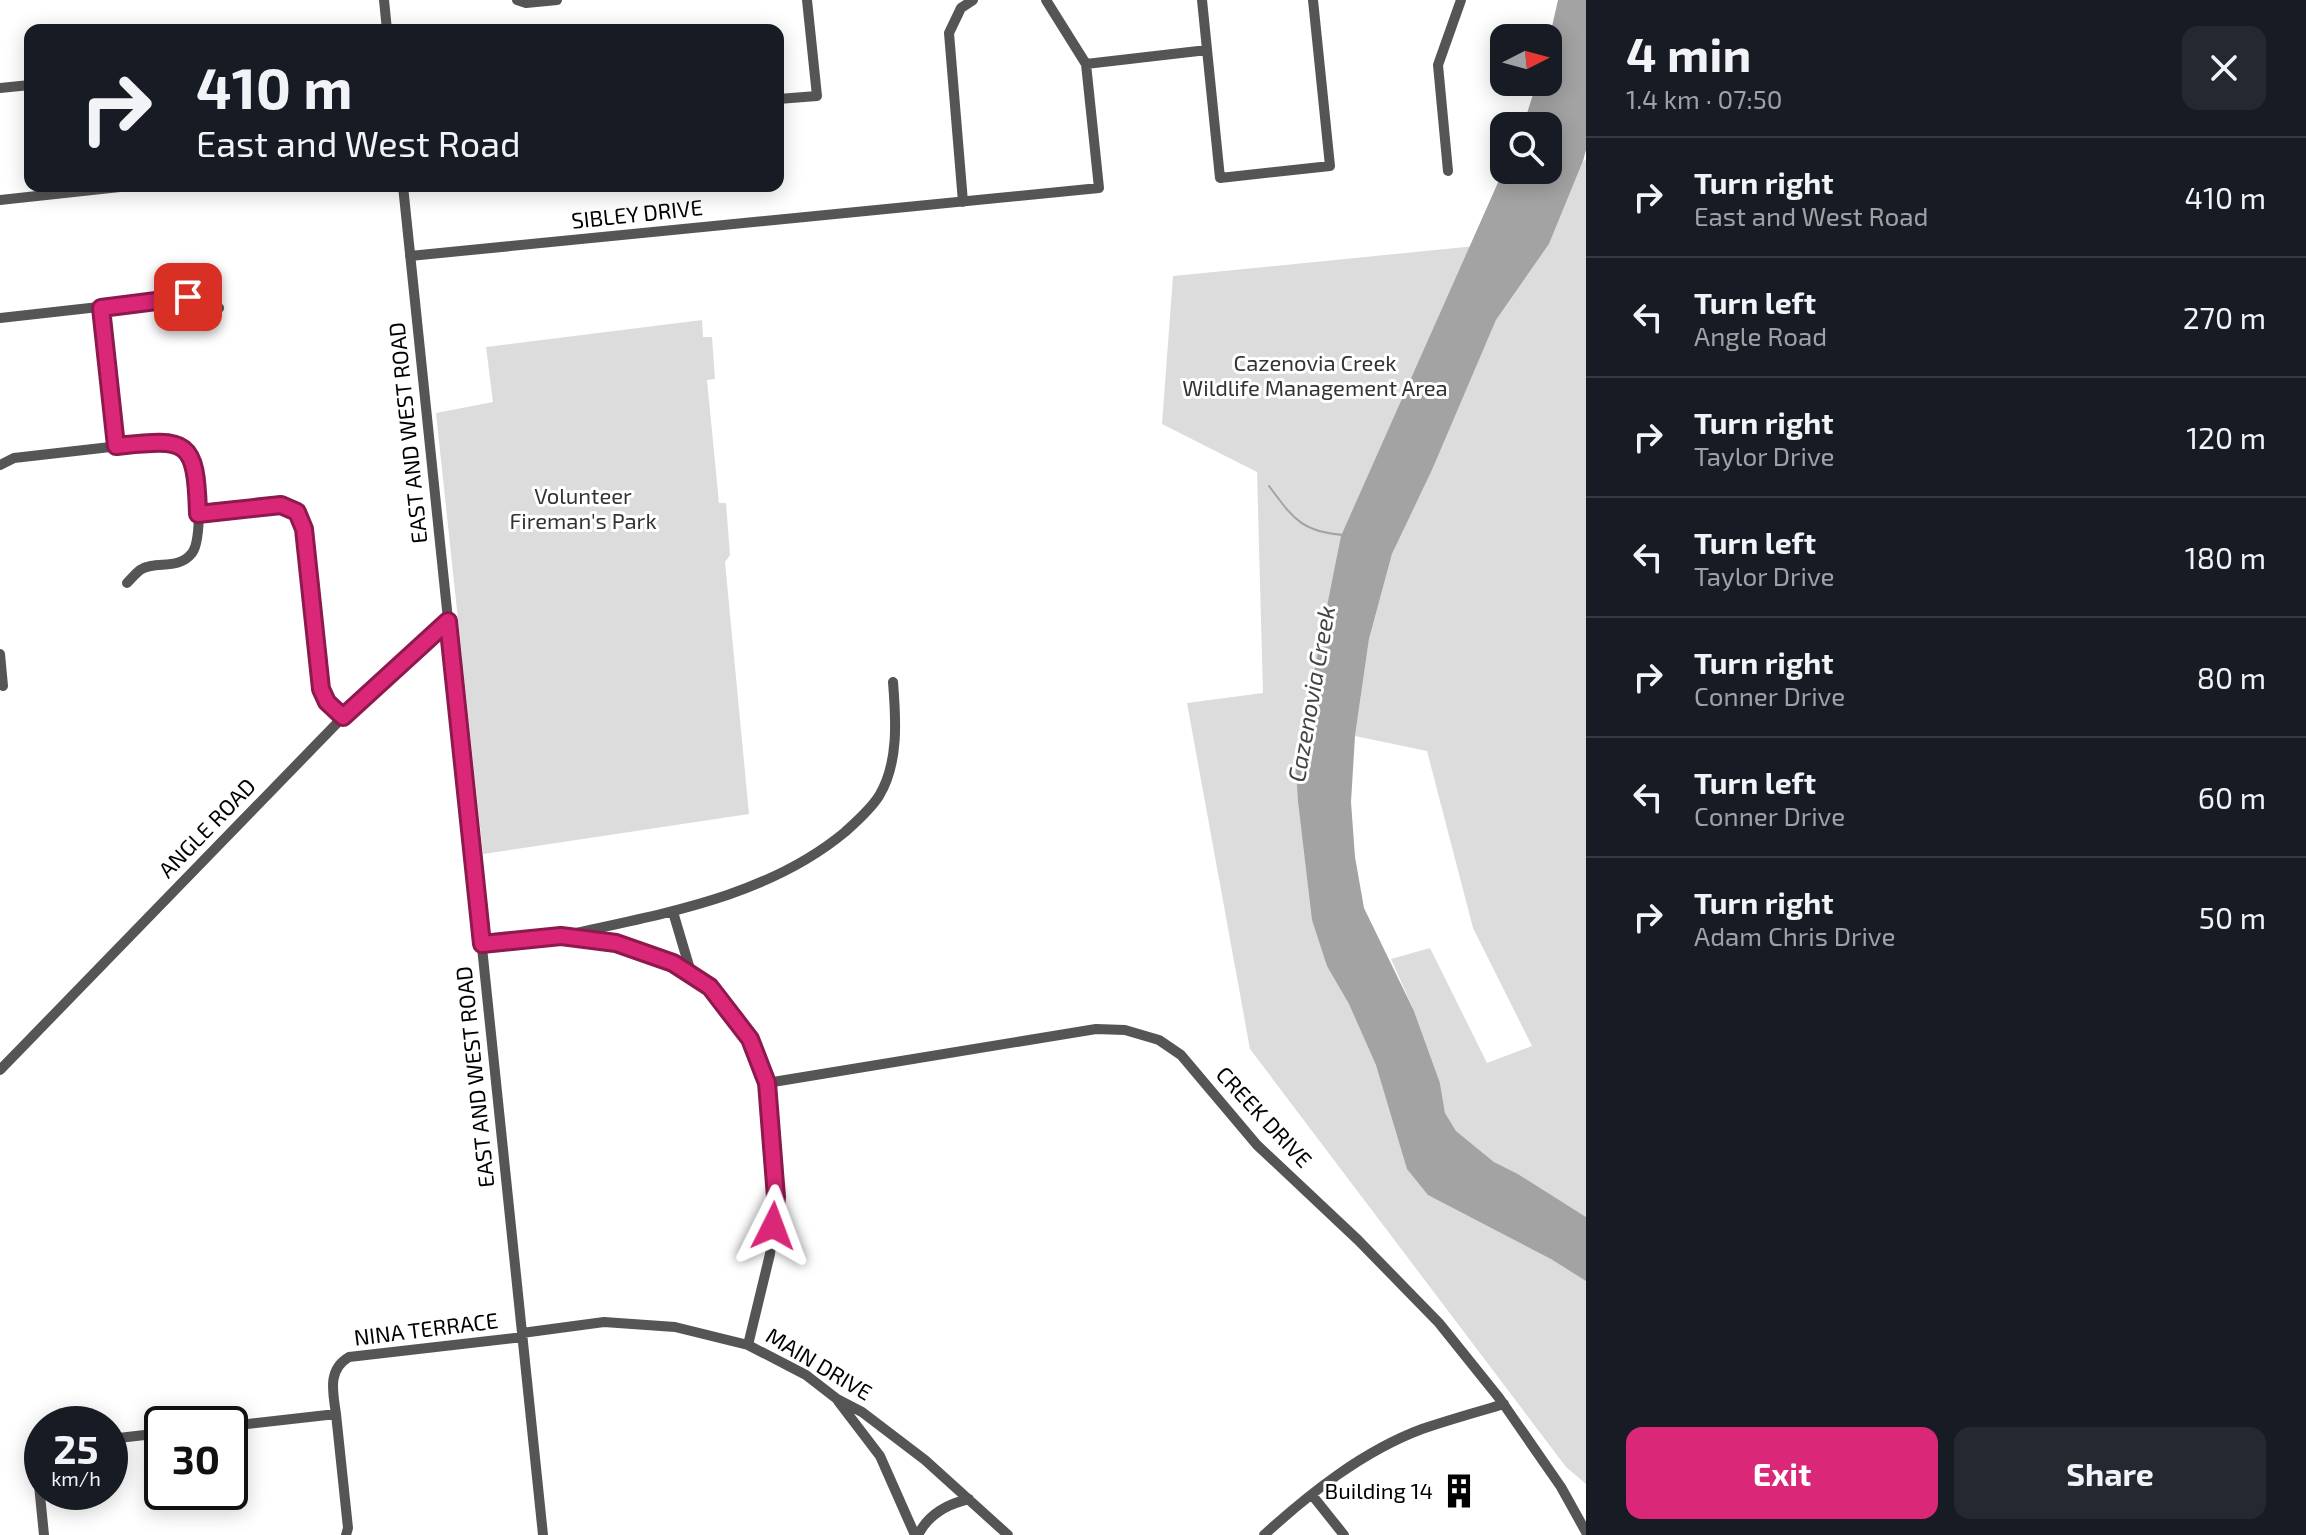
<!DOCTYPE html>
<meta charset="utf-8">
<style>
body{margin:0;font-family:"Exo 2",sans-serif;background:#242831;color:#f1f3f6;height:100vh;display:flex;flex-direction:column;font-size:30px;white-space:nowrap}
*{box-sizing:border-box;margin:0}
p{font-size:26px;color:#9ea1a6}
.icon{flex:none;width:44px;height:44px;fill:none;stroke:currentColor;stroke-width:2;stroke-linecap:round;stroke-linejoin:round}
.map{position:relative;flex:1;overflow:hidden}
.panel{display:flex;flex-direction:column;background:#171b24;width:720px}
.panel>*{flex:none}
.guide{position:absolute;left:24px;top:24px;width:760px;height:168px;border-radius:16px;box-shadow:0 4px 20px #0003;background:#171b24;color:#f1f3f6;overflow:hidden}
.needle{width:52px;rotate:84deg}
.controls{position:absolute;left:1490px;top:24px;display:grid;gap:16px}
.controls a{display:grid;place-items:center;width:72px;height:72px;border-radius:16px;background:#171b24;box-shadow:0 4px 20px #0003;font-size:40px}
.speed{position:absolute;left:24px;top:1406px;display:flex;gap:16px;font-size:40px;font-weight:700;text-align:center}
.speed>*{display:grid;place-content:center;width:104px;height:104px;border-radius:50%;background:#171b24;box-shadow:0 4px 20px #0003;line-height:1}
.speed small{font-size:20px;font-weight:400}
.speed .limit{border:4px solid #111;border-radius:12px;background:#fff;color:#111}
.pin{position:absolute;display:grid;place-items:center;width:68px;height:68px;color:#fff;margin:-34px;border-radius:16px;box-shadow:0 4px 12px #0006}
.me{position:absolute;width:88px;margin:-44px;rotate:3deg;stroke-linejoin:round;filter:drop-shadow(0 0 6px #0008)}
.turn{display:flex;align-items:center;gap:28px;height:168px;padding:0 40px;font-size:36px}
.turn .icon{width:104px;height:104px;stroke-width:2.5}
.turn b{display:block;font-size:56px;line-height:68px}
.round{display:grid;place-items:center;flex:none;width:84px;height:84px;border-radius:16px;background:#242831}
.summary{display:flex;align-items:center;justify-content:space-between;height:136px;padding:0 40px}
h1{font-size:48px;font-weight:700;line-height:60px}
.button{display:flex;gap:16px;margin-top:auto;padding:16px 40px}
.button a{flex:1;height:92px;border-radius:16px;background:#db2777;color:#fff;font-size:32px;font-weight:700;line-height:92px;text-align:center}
.button a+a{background:#242831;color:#f1f3f6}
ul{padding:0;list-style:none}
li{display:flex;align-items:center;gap:24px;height:120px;padding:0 40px;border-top:2px solid #363941}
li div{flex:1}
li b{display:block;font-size:30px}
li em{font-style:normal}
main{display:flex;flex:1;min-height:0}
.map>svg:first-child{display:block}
</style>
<main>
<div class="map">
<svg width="1586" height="1535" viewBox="0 0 1586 1535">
<rect width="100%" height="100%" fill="#fff"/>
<path fill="#dcdcdc" d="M1586 160V1217L1518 1174 1494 1162 1456 1131 1445 1113 1440 1083 1414 1011 1391 959 1430 948 1487 1063 1532 1046 1473 928 1427 751 1355 736 1369 639 1392 554 1432 470 1496 320 1549 244 1583 161Z
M1506 243 1363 532 1318 771 1432 1156 1586 1251V1484L1566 1467 1250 1049 1187 703 1263 693 1257 472 1162 424 1173 276Z
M702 320 703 337H712L715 379 707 380 719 503H726L730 555 725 562 749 814 483 854 436 413 493 402 486 347Z"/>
<path fill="#a3a3a3" d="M1558 0H1586V150L1583 161 1549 244 1496 320 1432 470 1392 554 1369 639 1355 736 1351 802 1355 857 1364 908 1414 1011 1440 1083 1445 1113 1456 1131 1494 1162 1518 1174 1586 1217V1281L1551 1259 1428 1195 1407 1169 1376 1065 1349 1004 1327 966 1312 920 1298 801 1295 754 1307 707 1341 536 1504 169 1548 170V126H1523L1537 82H1548V44Z"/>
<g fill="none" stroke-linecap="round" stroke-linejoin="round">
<path stroke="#a3a3a3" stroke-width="2" d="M1269 486C1293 518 1301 532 1344 535"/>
<path stroke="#555" stroke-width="10" d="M384 0 387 30
M517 0 526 3 557 0
M1202 0 1220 178 1330 166 1313 0
M1086 64 1207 50
M0 88 30 85
M778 99 817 96 807 0
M1448 171 1438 65 1461 0
M403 186 543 1535
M0 200 129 186
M963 202 949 33 961 8 973 0
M410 256 1099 188 1086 64 1046 0
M101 308 116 446
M0 318 188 297 219 308
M0 465 14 458 163 441C176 444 187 449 193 461 200 477 202 540 192 553 178 571 156 560 140 570 136 573 131 579 127 583
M198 514 281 505 297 512 304 529 321 689 327 702 343 717
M0 654 3 686
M673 912 692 976
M571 934C666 913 768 896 845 832 857 821 870 810 879 796 899 763 896 719 893 682
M482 944 561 936 616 943 673 963 710 987 750 1039 767 1083 776 1197 770 1254 748 1345
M0 1070 343 717 448 621
M767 1083 1096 1029 1125 1030 1159 1040 1181 1055 1257 1145 1358 1240 1439 1323 1500 1399 1561 1487 1586 1532
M522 1333 604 1322 675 1327 748 1345 806 1375 837 1399 862 1412 925 1460 1008 1535
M838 1401 880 1456 915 1535
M336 1414C333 1392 327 1370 349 1357L523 1337
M230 1426 336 1414 348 1528 346 1535
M110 1439 162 1433
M42 1451 37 1465 44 1535
M1312 1495 1344 1535
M918 1535C928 1515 947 1504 969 1499
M1264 1535C1310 1493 1363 1451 1422 1429 1448 1420 1477 1412 1504 1404"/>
</g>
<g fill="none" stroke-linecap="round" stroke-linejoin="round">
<g stroke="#8e194d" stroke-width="20">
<path id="route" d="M188 297 101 308 116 446C187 439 196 437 198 514L281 505 297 512 304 529 321 689 327 702 343 717 448 621 482 944 561 936 616 943 673 963 710 987 750 1039 767 1083 776 1197 773 1226"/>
</g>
<use href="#route" stroke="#db2777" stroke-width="14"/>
</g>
<defs>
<g id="building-bare" transform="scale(2.76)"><path d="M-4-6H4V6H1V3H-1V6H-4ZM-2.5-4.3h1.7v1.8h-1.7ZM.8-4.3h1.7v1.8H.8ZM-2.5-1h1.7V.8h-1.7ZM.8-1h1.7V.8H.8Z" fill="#000" stroke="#fff" stroke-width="2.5" paint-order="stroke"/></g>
</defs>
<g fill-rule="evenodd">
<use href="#building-bare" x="1459" y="1491"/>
</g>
<g text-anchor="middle" stroke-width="6" stroke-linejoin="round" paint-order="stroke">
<g font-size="22" fill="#000" stroke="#fff">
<text transform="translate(637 214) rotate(-6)" y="8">SIBLEY DRIVE</text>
<text transform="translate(408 433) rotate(-96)" y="8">EAST AND WEST ROAD</text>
<text transform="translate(207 828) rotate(-46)" y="8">ANGLE ROAD</text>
<text transform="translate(475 1077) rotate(-96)" y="8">EAST AND WEST ROAD</text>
<text transform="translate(1264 1117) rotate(47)" y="8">CREEK DRIVE</text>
<text transform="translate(426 1329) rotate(-7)" y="8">NINA TERRACE</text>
<text transform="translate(819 1364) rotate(31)" y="8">MAIN DRIVE</text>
</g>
<g font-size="22" fill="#333" stroke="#fff">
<text x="1315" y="371">Cazenovia Creek<tspan x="1315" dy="25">Wildlife Management Area</tspan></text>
<text x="583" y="504">Volunteer<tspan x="583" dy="25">Fireman's Park</tspan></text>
</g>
<g font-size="22" fill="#000" stroke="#fff" text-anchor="end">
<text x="1433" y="1499">Building 14</text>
</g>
<g font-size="24" font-style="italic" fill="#444" stroke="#fff">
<text transform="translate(1312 694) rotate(-80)" y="8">Cazenovia Creek</text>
</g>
</g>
</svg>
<div class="controls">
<a><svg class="needle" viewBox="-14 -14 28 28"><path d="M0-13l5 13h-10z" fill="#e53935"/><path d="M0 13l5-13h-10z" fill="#9ea1a6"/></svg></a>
<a><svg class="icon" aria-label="search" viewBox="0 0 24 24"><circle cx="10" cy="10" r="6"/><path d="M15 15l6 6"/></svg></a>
</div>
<div class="speed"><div>25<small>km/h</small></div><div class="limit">30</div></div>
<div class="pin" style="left:188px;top:297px;background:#d93025"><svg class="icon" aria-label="arrive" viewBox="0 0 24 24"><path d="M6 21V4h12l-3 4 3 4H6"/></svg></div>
<svg class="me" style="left:773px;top:1226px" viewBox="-20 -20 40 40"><path d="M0-17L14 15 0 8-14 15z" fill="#db2777" stroke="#fff" stroke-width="4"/></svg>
<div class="guide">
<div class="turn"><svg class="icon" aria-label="right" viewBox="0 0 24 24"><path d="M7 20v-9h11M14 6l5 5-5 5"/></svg><div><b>410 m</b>East and West Road</div></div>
</div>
</div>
<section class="panel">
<div class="summary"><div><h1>4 min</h1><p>1.4 km · 07:50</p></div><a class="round"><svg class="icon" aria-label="close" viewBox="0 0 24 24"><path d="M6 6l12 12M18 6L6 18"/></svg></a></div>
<ul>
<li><svg class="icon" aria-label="right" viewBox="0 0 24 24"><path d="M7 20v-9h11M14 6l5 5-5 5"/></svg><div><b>Turn right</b><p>East and West Road</p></div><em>410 m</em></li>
<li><svg class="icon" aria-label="left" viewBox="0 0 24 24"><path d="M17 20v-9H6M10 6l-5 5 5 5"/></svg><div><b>Turn left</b><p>Angle Road</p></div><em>270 m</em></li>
<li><svg class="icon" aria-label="right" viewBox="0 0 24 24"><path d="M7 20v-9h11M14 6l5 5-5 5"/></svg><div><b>Turn right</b><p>Taylor Drive</p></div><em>120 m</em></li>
<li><svg class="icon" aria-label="left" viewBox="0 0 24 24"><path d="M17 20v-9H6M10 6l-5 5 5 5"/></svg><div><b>Turn left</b><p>Taylor Drive</p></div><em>180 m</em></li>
<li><svg class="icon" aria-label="right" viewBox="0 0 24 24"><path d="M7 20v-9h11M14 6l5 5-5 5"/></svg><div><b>Turn right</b><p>Conner Drive</p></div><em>80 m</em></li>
<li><svg class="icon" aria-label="left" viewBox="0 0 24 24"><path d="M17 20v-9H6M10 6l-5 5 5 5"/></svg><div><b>Turn left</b><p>Conner Drive</p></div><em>60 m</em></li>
<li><svg class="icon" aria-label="right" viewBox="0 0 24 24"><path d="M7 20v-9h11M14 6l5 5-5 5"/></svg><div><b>Turn right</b><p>Adam Chris Drive</p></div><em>50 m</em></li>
</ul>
<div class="button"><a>Exit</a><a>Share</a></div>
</section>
</main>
